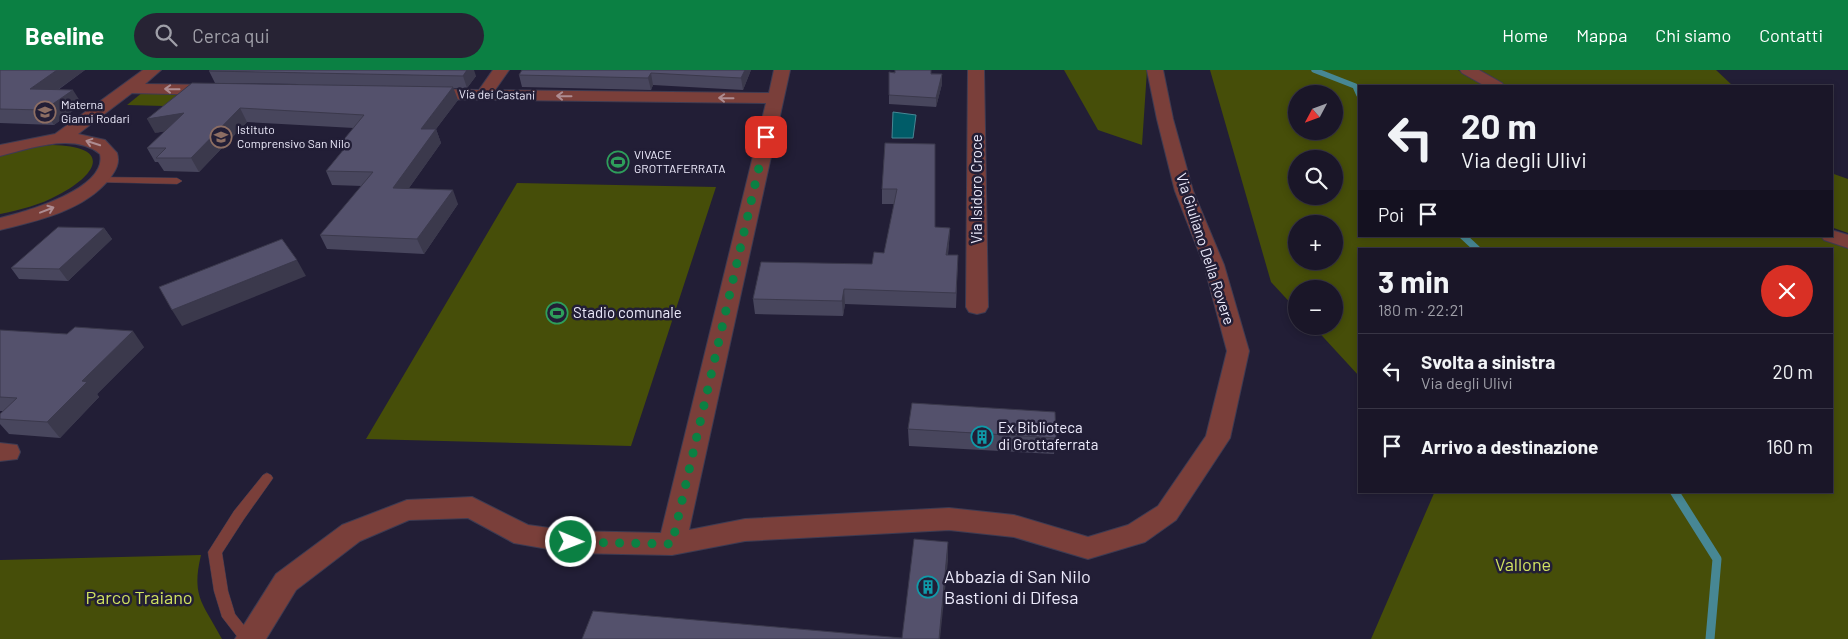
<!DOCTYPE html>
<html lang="it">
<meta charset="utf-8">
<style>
body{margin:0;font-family:Barlow,sans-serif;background:#272334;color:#f1f3f6;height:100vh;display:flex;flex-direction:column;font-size:19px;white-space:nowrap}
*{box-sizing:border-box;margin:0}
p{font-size:16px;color:#9f9fa8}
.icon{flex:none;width:28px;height:28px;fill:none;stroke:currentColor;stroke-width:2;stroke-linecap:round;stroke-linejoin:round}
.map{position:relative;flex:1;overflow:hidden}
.details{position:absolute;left:1358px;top:178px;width:475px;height:245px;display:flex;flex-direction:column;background:#1a1628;border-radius:0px;box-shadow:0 2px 8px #0003,0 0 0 1px #383545}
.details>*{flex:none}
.hud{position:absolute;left:1358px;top:15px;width:475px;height:152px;border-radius:0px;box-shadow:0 2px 8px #0003,0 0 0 1px #383545;background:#1a1628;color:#f1f3f6;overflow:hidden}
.needle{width:32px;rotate:229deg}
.tools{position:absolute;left:1288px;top:15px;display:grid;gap:10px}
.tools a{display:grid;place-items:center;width:55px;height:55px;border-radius:50%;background:#1a1628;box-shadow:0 2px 8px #0003,0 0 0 1px #383545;font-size:25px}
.pin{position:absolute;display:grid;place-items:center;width:42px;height:42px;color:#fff;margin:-21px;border-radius:10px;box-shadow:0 2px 8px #0006}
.me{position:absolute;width:55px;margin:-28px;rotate:91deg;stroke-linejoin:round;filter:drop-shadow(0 0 4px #0008)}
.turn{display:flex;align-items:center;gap:18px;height:105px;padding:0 20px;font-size:22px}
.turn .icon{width:65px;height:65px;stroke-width:2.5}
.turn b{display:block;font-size:35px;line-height:42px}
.then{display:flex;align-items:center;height:48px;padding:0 20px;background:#0003;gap:10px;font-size:19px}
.round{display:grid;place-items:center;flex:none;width:52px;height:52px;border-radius:26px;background:#272334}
.headline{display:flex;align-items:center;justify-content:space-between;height:85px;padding:0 20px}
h1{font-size:30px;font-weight:700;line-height:38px}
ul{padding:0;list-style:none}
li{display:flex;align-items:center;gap:15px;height:75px;padding:0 20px;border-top:1px solid #383545}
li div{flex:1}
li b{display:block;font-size:19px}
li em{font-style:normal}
header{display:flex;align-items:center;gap:30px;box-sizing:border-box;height:70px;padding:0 25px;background:#0b8043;color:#fff}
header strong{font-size:24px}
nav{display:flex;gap:28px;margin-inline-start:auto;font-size:18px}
.search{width:350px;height:45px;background:#272334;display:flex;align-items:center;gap:12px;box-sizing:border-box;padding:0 18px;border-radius:28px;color:#9f9fa8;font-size:19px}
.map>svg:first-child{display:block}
</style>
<header>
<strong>Beeline</strong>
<div class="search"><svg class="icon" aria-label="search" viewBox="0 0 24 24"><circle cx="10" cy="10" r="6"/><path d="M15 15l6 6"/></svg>Cerca qui</div>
<nav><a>Home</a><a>Mappa</a><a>Chi siamo</a><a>Contatti</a></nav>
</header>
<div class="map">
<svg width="1848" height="569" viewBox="0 0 1848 569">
<rect width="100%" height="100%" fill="#221e36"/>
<path fill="#464e09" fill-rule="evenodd" d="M1064 0H1147L1142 75 1098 60Z
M1210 0H1458L1488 16H1359V166H1829L1848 173V569H1371L1435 421H1831V179H1359V306L1313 256H1334V219H1296V239L1271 212ZM1296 24H1334V61H1296ZM1296 89H1334V126H1296ZM1296 154H1334V191H1296Z
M1476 0H1716L1733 16H1505Z
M143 22 180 23 164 36 127 35Z
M52 75C111 76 100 103 58 125 40 135 20 140 0 144V86L33 77Z
M1831 103 1848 109V163L1831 157Z
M517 113 716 117 631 376 366 369Z
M201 485C191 527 203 533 222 569H0V490Z"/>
<path fill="#005c68" stroke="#478794" d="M893 42 916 45 913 68H892Z"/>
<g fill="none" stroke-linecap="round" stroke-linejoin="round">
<path stroke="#478794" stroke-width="5.5" d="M1314 0 1355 16 1359 25"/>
<path stroke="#478794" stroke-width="7" d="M1463 166 1477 179"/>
<path stroke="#478794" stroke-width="9" d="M1674 421 1717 489 1710 569"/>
<g stroke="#3e3b52" stroke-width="1">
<path id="lane" d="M98 107 177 108 182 111 177 114 95 112V108Z
M267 403 271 405 273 408 271 411 244 449 222 483 228 521 235 544 255 569H239L222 547 214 521 208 482 234 441 263 405Z"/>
</g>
<g stroke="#3e3b52" stroke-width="2">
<path id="street" d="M143 0H161L145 14 214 15 220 17 222 20 220 23 214 25 132 23 78 64 105 70 117 83C120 93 116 100 110 108 86 140 37 151 0 160V148C25 142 108 119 100 84 73 62 30 79 0 86V75L55 64Z
M493 0H509L495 20 769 23 774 0H790L689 460 745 449 949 438 1014 445 1088 467 1128 455 1158 436 1206 366 1227 281 1204 195 1175 121 1157 49 1147 0H1163L1173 49 1193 121 1224 195 1249 281 1230 368 1176 450 1145 472 1088 489 1014 467 949 460 745 471 672 485 571 483 514 473 468 448 409 450 360 471 296 520 266 569H235L276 504 342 455 407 430 472 427 528 455 571 461 661 463 766 33 426 29 420 27 418 24 420 21 426 19 479 20Z
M968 0H984L988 237 985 242 977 244 969 242 966 237Z
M1460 0H1479L1502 13 1504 16H1485L1462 3Z
M1831 160 1848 165V178L1824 170 1821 166H1831Z
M0 373 17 375 20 382 17 389 0 391Z"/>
</g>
<use href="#lane" fill="#7a3f3a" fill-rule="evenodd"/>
<use href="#street" fill="#7a3f3a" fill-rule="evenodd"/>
</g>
<path fill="#48465d" d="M0 0H85L58 20 82 34 54 55 0 53Z
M522 0H751L743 20 653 15 651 20 522 17 519 5Z
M209 1 476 6 467 18H453L458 30 436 59 441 73 409 118 458 134 424 184 327 179 320 165 362 116 332 115 326 101 344 79 341 73 354 58 247 52 199 102 164 101 158 92H155L147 78 165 61 155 63 299 14 215 13Z
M889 2 942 4V14L936 37 889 34Z
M885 73 935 157 950 158 949 173 948 185H958L956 238 845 234 843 246 755 244 753 229 872 194 884 183 894 134H882V119Z
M104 158 112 169 68 211 19 209 11 198Z
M0 260 144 277 97 324 99 327 60 368 9 364 0 354V344L3 341H0Z
M908 359 1056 368 1054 384 909 376Z"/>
<path fill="#3b394c" d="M57 0H85L39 33 30 19Z
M467 0H474L476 6 467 18 463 6Z
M745 0H751L743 20 741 8Z
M651 3 653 15 651 20 648 8Z
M942 4V14L936 37V28Z
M453 17 458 30 436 59 441 73 399 132 393 118 421 59Z
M73 20 82 34 54 55 44 40Z
M240 38 247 52 199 102 191 88Z
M184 43 191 57 155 63 147 49Z
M453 120 458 134 424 184 417 169Z
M104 158 112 169 68 211 59 199Z
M950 158 949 173 946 200V185Z
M297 190 306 206 182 256 172 240Z
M844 219 845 234 843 246 842 231Z
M133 261 144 277 97 324 99 327 60 368 47 352 82 311Z
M948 472V491L940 569H939Z"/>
<path fill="#54516c" stroke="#3b394c" d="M0 0H57L30 19 73 20 44 40 0 39Z
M210 0H467L463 6 209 1Z
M522 0H745L741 8 651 3 648 8 519 5Z
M895 0H931V4H942L936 28 889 25V2L895 3Z
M192 13 453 17 421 59H436L393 118 453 120 417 169 320 165 373 102 326 101 349 73H341L364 45 240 38 191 88H156L166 78H147L184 43 147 49Z
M885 73 935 74V157L950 158 946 185H958L956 223 844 219 842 231 753 229 761 192 872 194 874 182 884 183 897 119H882Z
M58 157 104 158 59 199 11 198Z
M282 169 297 190 172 240 159 217Z
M75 257 133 261 82 311 87 312 47 352 0 349V344L17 328 0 327V260L67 264Z
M912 333 1055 342 1056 368 908 359Z
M914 469 948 472 939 569H582L593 541 902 568Z"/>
<defs><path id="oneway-shaft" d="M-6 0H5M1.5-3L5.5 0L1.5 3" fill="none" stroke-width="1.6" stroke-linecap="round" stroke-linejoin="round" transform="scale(1.25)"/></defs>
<g stroke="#ad8c91">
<use href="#oneway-shaft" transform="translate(172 19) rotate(-179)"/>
<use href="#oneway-shaft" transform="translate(564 26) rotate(-179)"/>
<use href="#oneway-shaft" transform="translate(726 28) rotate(-179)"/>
<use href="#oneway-shaft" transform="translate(93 73) rotate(-162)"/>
<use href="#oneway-shaft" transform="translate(47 140) rotate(-21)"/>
</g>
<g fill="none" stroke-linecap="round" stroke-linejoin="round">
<path stroke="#0b8043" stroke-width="9" stroke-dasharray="0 16.2" d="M571 472 672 474 766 67"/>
</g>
<defs>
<g id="school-ring" transform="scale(1.125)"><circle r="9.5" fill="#221e36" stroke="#8d6e63" stroke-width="1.5"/><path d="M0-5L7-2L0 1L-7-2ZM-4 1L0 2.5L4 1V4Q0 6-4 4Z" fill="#8d6e63"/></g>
<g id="stadium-ring" transform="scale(1.125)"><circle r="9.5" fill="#221e36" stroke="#2e9e5b" stroke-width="1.5"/><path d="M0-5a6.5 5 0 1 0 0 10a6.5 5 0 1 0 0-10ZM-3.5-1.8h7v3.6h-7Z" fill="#2e9e5b"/></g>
<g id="building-ring" transform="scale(1.125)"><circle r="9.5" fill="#221e36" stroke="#0f9aa8" stroke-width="1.5"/><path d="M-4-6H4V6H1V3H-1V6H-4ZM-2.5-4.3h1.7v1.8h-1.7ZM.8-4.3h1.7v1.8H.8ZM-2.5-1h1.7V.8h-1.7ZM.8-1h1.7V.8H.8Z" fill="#0f9aa8"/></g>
</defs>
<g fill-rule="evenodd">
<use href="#school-ring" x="45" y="42"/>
<use href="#school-ring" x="221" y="67"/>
<use href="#stadium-ring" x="618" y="92"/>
<use href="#stadium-ring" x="557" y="243"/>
<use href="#building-ring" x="982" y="367"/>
<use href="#building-ring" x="928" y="517"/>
</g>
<g text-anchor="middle" stroke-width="5" stroke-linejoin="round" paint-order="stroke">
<g font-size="12" fill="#eceafb" stroke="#221e36">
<text transform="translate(497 25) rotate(1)" y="4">Via dei Castani</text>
</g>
<g font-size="12" fill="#eceafb" stroke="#221e36" text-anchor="start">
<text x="61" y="39">Materna<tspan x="61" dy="14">Gianni Rodari</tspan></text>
<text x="237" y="64">Istituto<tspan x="237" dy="14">Comprensivo San Nilo</tspan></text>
<text x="634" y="89">VIVACE<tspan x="634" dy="14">GROTTAFERRATA</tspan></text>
</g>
<g font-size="15" fill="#eceafb" stroke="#221e36">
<text transform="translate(977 119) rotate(-90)" y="5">Via Isidoro Croce</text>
<text transform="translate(1205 179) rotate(72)" y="5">Via Giuliano Della Rovere</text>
</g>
<g font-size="15" fill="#eceafb" stroke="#221e36" text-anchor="start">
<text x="573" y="248">Stadio comunale</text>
<text x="998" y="363">Ex Biblioteca<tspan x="998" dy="17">di Grottaferrata</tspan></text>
</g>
<g font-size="18" fill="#d1e361" stroke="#221e36">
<text x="1523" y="501">Vallone</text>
<text x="139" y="534">Parco Traiano</text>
</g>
<g font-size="18" fill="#eceafb" stroke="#221e36" text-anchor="start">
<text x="944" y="513">Abbazia di San Nilo<tspan x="944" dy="21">Bastioni di Difesa</tspan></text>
</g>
</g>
</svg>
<div class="tools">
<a><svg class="needle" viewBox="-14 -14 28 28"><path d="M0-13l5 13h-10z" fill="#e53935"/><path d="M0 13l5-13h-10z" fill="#9f9fa8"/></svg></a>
<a><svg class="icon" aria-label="search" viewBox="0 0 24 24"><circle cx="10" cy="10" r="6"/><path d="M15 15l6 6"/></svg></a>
<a>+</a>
<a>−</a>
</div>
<div class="pin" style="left:766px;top:67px;background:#d93025"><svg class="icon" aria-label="arrive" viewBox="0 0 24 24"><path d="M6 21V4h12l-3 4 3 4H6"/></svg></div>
<svg class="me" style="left:571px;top:472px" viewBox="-20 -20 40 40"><circle r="17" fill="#0b8043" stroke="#fff" stroke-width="3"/><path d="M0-11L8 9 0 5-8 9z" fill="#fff"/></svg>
<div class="hud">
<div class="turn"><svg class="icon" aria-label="left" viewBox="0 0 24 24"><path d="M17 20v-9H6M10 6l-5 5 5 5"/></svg><div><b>20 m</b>Via degli Ulivi</div></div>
<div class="then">Poi<svg class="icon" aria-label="arrive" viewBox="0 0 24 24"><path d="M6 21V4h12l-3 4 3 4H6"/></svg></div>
</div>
<section class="details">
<div class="headline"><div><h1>3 min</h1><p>180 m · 22:21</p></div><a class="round" style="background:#d93025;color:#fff"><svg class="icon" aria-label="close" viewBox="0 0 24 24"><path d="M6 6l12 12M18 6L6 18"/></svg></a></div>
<ul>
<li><svg class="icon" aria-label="left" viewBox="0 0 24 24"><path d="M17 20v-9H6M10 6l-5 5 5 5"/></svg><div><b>Svolta a sinistra</b><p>Via degli Ulivi</p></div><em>20 m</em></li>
<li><svg class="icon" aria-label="arrive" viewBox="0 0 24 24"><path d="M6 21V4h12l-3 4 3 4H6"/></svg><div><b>Arrivo a destinazione</b></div><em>160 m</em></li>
</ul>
</section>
</div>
